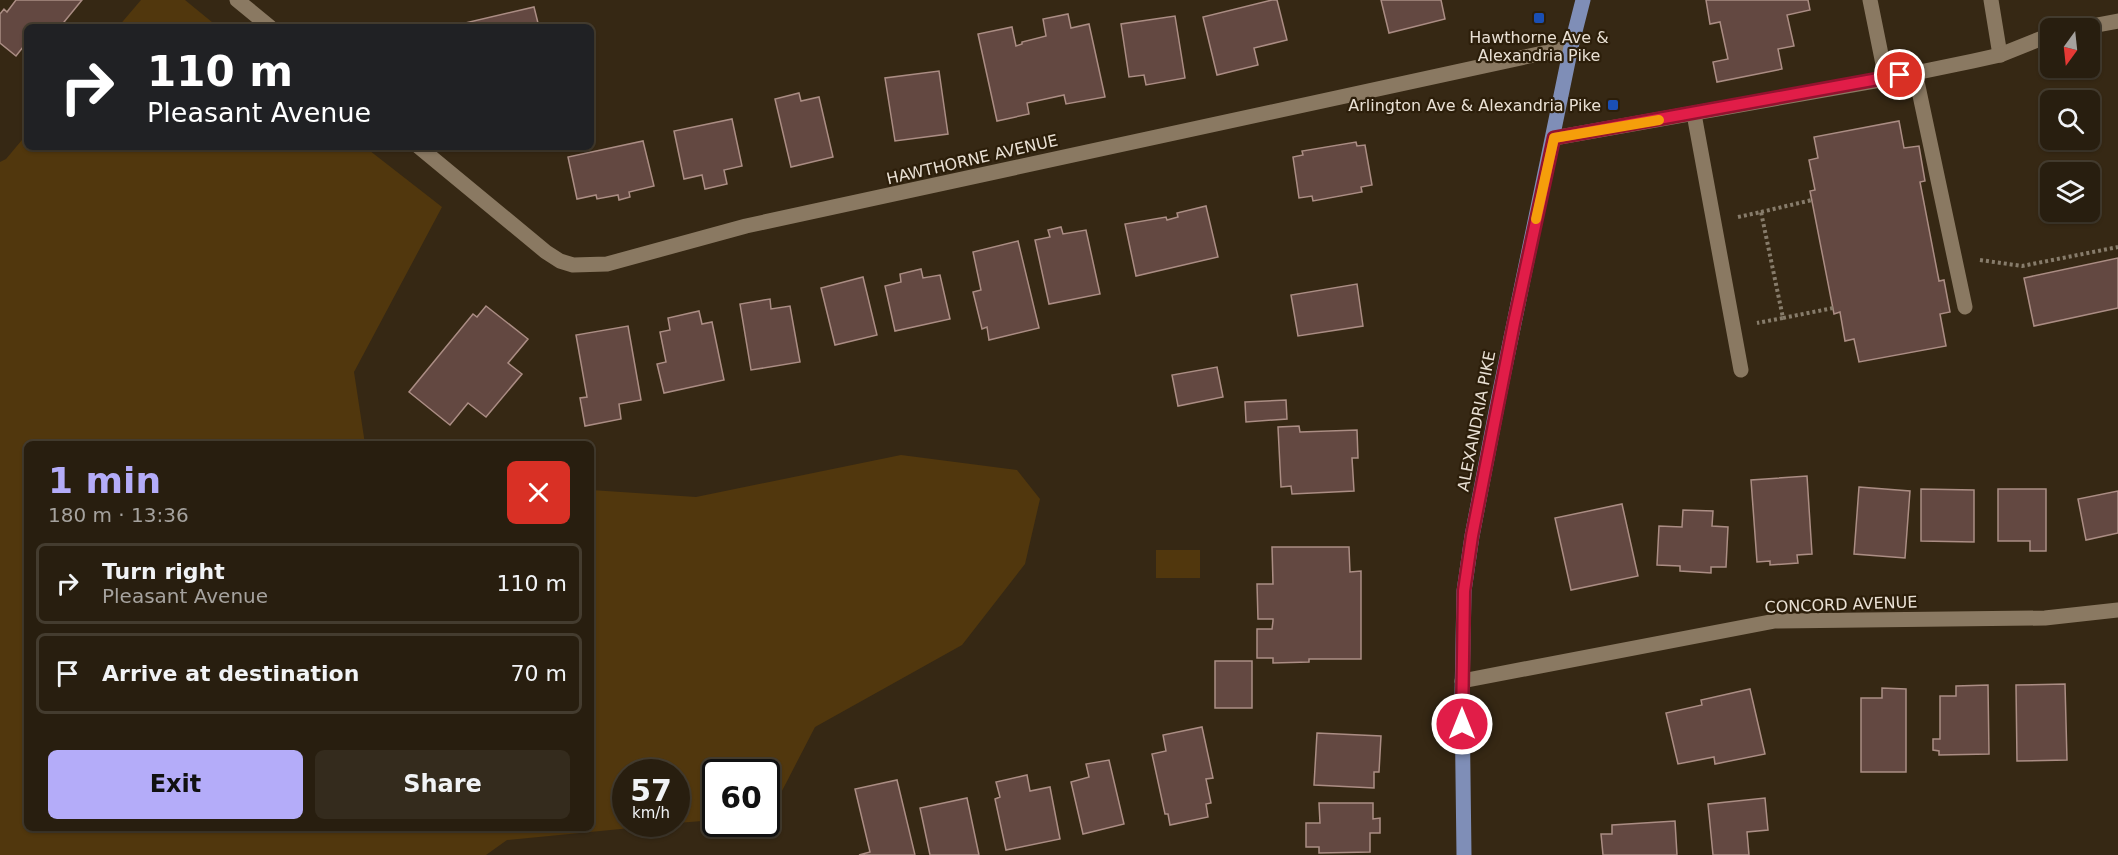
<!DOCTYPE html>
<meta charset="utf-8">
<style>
body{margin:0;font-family:"DejaVu Sans",sans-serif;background:#342b1d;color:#f1f3f6;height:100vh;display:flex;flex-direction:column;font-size:22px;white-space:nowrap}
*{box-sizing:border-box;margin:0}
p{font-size:20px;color:#a5a29e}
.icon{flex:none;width:33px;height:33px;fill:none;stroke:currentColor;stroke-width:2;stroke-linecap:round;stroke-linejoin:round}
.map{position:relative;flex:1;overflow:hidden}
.panel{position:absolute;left:24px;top:441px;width:570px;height:390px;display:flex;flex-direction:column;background:#281e0f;border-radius:9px;box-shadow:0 2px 4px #0004,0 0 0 2px #443c2f}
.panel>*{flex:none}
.top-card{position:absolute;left:24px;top:24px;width:570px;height:126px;border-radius:9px;box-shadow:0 2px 4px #0004,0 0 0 2px #443c2f;background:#202124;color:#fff;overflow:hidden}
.needle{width:39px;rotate:195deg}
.buttons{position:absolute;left:2040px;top:18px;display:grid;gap:12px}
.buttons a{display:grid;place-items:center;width:60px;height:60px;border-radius:9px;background:#281e0f;box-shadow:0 2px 4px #0004,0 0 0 2px #443c2f;font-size:30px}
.speed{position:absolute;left:612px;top:759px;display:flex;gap:12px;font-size:30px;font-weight:700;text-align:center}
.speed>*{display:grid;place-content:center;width:78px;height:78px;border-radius:50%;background:#281e0f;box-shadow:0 2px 4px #0004,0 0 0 2px #443c2f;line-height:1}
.speed small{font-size:15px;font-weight:400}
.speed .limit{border:3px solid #111;border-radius:9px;background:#fff;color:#111}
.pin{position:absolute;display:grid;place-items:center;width:51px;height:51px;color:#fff;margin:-26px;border:3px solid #fff;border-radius:50%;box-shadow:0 2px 6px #0007}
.me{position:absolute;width:66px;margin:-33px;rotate:0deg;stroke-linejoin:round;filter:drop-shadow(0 0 4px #0008)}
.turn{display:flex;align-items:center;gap:21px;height:126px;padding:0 24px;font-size:27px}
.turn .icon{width:78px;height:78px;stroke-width:2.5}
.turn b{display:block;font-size:42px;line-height:51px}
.round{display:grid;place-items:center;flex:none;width:63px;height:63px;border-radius:9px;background:#342b1d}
.head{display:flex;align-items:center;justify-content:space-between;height:102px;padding:0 24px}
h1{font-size:36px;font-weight:800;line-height:45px;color:#b4acf9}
.cta{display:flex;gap:12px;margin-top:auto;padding:12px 24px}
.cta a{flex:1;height:69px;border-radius:9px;background:#b4acf9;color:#111;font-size:24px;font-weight:800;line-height:69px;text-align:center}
.cta a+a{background:#342b1d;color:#f1f3f6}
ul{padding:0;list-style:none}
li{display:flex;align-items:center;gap:18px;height:81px;margin:0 12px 9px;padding:0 12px;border:3px solid #443c2f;border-radius:9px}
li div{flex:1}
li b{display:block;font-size:22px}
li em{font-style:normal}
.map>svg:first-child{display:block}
</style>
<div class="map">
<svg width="2118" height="855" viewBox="0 0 2118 855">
<rect width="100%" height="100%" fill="#362814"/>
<path fill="#51370d" d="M141 0H185L218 27H118Z
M27 134V147H365L442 207 354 372 365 444H27V828H591V490L696 497 901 455 1017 470 1040 499 1025 564 962 645 815 727 768 818 766 772H716L715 820 677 823 676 772H626V824H672L507 840 486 855H0V162L6 159Z
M1156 550H1200V578H1156Z"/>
<path fill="#634841" stroke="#ab8d84" stroke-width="1.5" d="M16 0H82L60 27H27V42L16 56 0 43V14L4 9 7 12Z
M1272 0H1277L1287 40 1254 48 1258 65 1217 75 1203 17Z
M1381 0H1441L1445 19 1389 33Z
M1706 0H1808L1810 10 1787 15 1794 46 1778 49 1782 69 1717 82 1713 62 1728 59 1720 22 1710 24Z
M534 7 539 27H466L465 23Z
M1068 14 1071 28 1089 24 1105 97 1066 104 1064 95 1027 103 1029 114 997 121 978 34 1012 27 1016 46 1022 44V42L1046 36 1043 19Z
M1175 16 1185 78 1146 85 1144 75 1129 77 1121 24Z
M939 71 948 134 895 141 885 78Z
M799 93 801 101 819 97 833 157 791 167 775 99Z
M732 119 742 166 724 170 727 184 705 189 702 175 684 179 674 131Z
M1899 121 1904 148 1919 146 1925 181 1920 182 1939 281 1944 280 1950 312 1940 314 1946 346 1859 362 1854 339 1845 341 1840 312 1834 314 1810 191 1815 190 1809 160 1818 158 1814 137Z
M643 141 654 186 629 192 630 197 619 200 618 195 597 199 596 195 577 199 568 157Z
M1356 142 1357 146 1365 145 1372 185 1361 187 1362 192 1313 201 1312 196 1299 198 1293 157 1303 155 1302 151Z
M1206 206 1218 257 1136 276 1125 224 1166 217 1167 220 1178 217 1177 213Z
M1061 227 1063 234 1086 230 1100 294 1049 304 1035 240 1050 237 1048 230Z
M1018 241 1039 328 989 340 987 327 982 329 973 292 981 290 973 252Z
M2118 258V308L2034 326 2024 278Z
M921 269 923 278 940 275 950 319 895 331 885 286 901 282 900 274Z
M863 277 877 335 835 345 821 288Z
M1357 284 1363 326 1298 336 1291 295Z
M770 299 771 309 790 306 800 362 751 370 740 304Z
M486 306 528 339 508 363 522 374 486 417 468 403 450 425 409 392 473 314 477 317Z
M699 311 702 324 712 322 724 380 664 393 657 364 666 362 660 332 670 330 668 318Z
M628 326 641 400 619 404 621 419 585 426 580 398 587 397 576 335Z
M1217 367 1223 397 1178 406 1172 375Z
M1286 400 1287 419 1246 422 1245 402Z
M1299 426 1300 432 1357 430 1358 458H1352L1354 491 1292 494 1291 486 1281 487 1278 427Z
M1807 476 1812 554 1797 555 1798 563 1770 565V561L1757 562 1751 480Z
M1859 487 1910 491 1905 558 1854 554Z
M1921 489 1974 490V542L1921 541Z
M1998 489H2046V551H2030V541H1998Z
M2118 491V533L2086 540 2078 499Z
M1622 504 1638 576 1571 590 1555 518Z
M1683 510 1713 511 1712 526 1728 527 1726 567H1711V573L1680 571V566L1657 565 1659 526 1682 527Z
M1272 547H1349L1350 572 1361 571V659H1309V662L1273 663V658H1257V629H1272L1273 621V619H1258L1257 584H1273Z
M1215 661H1252V708H1215Z
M2065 684 2067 760 2017 761 2016 685Z
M1988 685 1989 754 1939 755V751L1933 750V739H1940V696H1956V686Z
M1882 688 1906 689V772H1861V698H1882Z
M1750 689 1765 754 1715 764 1714 757 1678 764 1666 713 1702 705 1701 700Z
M1202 727 1213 778 1206 779 1211 803 1206 804 1208 817 1170 825 1168 814H1165L1152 754 1166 751 1163 735Z
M1317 733 1381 736 1379 772H1374V788L1314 785Z
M1109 760 1124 824 1083 834 1071 782 1089 777 1086 764Z
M1027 775 1030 791 1050 787 1060 839 1006 850 995 799 1000 797 996 782Z
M897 780 915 855H859L870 852 855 789Z
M967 798 979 855H930L920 808Z
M1765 798 1768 830 1747 832 1749 855H1713L1708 804Z
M1319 803H1373V819L1380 818V833H1370V852L1319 853V847H1306V823H1320Z
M1675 821 1677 855H1603L1601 834H1612V825Z"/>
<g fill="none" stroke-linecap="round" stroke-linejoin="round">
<path stroke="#877c6b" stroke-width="4" stroke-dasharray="3 3" stroke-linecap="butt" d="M1761 212 1812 200
M1738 217 1761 212 1783 318 1757 323
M1980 260 2022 266 2118 247
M1783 318 1833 308"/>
<path stroke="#8a7962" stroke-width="15" d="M1870 0 1886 79
M1991 0 2000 55
M1915 72 1965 307
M1694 114 1741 370"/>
<path stroke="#8a7962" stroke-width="15" d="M237 0 270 27
M2081 28 2118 21
M1554 138 1886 79 1973 61 2000 55 2050 35
M419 147 546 252 560 261 573 265 607 264 746 226 1571 47
M1462 681 1775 621 2045 618 2118 610"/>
<path stroke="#7f8eb7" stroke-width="15" d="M1464 855 1462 697 1464 591 1472 536 1499 396 1571 47 1583 0"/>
</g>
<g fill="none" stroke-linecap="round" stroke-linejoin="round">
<g stroke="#92132f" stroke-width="15">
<path id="route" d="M1462 724 1464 591 1472 536 1514 323 1554 138 1900 75"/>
</g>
<use href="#route" stroke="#e11d48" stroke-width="10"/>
<path stroke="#f59e0b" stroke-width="10" d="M1536 219 1554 138 1659 120"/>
</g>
<g fill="#1a4fb4" stroke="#2c1e0a" stroke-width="2">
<rect x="1533" y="12" width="12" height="12" rx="3"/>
<rect x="1607" y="99" width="12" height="12" rx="3"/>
</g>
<g text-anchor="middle" stroke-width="4.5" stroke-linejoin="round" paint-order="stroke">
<g font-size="16" fill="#e9e0d4" stroke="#2c1e0a">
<text x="1539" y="43">Hawthorne Ave &amp;<tspan x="1539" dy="18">Alexandria Pike</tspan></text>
<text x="1601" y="111" text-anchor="end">Arlington Ave &amp; Alexandria Pike</text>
</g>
<g font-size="16" fill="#e9e0d4" stroke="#2c1e0a">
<text transform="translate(972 159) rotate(-13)" y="6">HAWTHORNE AVENUE</text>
<text transform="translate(1476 421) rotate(-79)" y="6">ALEXANDRIA PIKE</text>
<text transform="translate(1841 604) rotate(-2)" y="6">CONCORD AVENUE</text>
</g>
</g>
</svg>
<div class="buttons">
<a><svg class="needle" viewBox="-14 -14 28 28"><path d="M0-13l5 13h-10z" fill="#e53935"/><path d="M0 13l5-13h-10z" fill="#a5a29e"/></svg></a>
<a><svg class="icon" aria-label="search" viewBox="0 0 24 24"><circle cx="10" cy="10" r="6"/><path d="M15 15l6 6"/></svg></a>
<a><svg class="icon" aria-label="layers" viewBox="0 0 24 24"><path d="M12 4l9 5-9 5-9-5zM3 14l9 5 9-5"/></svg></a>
</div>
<div class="speed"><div>57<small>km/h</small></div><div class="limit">60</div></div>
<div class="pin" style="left:1900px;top:75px;background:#d93025"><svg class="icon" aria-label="arrive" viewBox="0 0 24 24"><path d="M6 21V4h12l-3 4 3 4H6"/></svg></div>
<svg class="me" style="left:1462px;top:724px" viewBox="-20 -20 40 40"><circle r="17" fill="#e11d48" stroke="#fff" stroke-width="3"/><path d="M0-11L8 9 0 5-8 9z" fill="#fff"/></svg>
<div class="top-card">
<div class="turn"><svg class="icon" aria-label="right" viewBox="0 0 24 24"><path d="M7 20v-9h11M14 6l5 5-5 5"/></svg><div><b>110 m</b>Pleasant Avenue</div></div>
</div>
<section class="panel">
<div class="head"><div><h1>1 min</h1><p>180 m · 13:36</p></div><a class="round" style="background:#d93025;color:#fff"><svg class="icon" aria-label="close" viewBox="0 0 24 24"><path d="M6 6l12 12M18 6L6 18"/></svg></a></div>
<ul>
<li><svg class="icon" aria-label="right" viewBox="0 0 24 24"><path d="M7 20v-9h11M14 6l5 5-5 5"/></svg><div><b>Turn right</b><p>Pleasant Avenue</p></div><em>110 m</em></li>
<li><svg class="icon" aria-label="arrive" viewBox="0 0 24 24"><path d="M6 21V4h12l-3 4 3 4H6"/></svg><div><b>Arrive at destination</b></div><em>70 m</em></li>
</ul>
<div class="cta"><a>Exit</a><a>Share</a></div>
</section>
</div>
